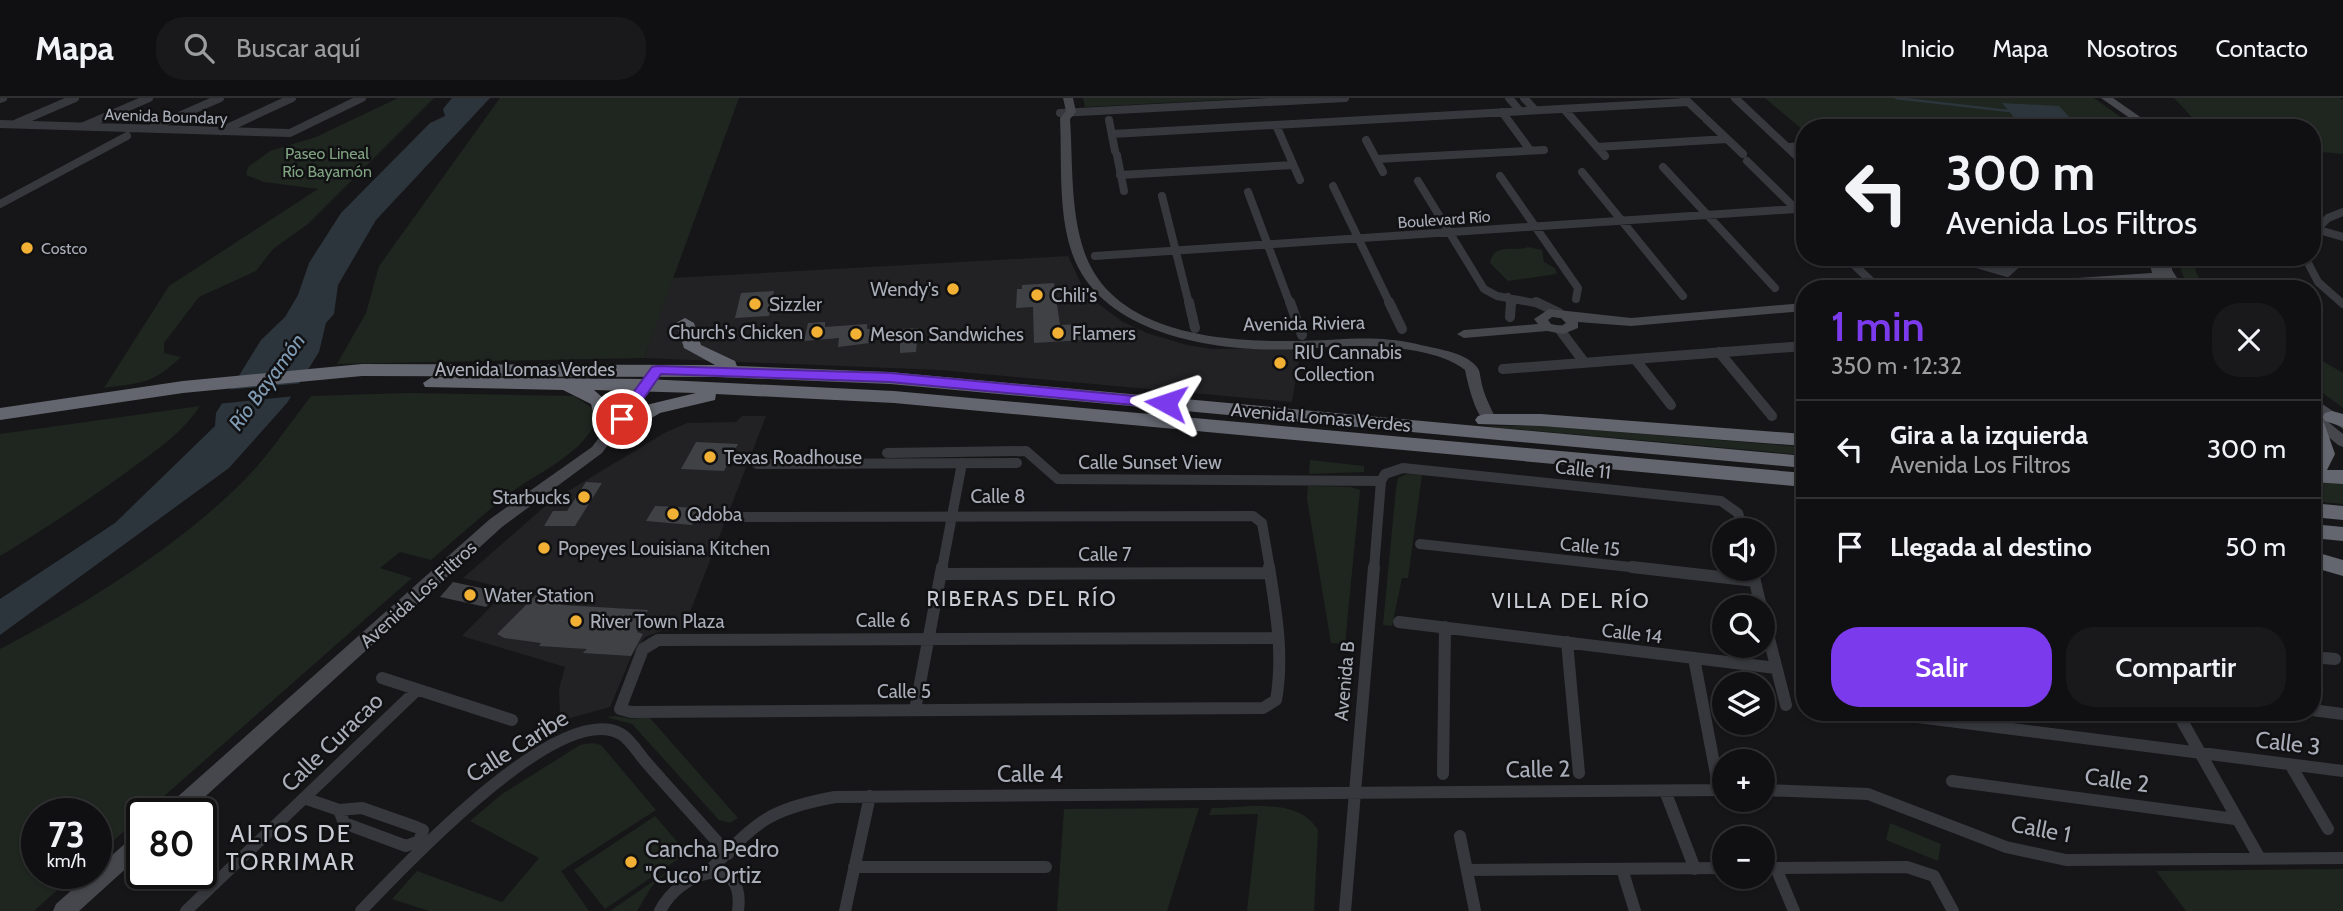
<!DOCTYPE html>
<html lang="es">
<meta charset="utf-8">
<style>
body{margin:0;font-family:Cabin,sans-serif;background:#19191b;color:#f1f3f6;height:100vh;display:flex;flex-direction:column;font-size:26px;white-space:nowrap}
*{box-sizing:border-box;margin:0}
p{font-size:23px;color:#9c9d9f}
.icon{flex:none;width:38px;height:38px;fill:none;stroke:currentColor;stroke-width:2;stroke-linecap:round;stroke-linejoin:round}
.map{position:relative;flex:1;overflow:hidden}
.side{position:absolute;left:1796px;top:182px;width:525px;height:441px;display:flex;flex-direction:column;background:#101012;border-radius:28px;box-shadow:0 2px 5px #0004,0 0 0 2px #303032}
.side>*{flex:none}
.hud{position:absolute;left:1796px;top:21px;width:525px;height:147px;border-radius:28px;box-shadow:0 2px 5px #0004,0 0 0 2px #303032;background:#101012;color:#f1f3f6;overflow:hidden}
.fabs{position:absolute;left:1712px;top:420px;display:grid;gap:14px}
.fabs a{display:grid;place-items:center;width:63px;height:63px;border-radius:50%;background:#101012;box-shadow:0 2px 5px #0004,0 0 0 2px #303032;font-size:35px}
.speed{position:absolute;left:21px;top:700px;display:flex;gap:14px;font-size:35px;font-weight:700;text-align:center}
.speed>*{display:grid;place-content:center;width:91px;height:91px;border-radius:50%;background:#101012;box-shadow:0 2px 5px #0004,0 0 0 2px #303032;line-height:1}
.speed small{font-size:18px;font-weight:400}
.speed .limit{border:4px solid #111;border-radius:10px;background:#fff;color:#111}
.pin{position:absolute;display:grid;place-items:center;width:60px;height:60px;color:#fff;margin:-30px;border:4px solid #fff;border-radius:50%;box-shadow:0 2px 7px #0007}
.me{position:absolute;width:77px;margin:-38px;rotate:275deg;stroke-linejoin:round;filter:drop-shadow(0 0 5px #0008)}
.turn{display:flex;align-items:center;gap:24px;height:147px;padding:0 35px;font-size:32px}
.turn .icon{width:91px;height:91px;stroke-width:2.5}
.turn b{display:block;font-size:49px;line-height:60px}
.round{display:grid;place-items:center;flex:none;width:74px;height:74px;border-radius:28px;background:#19191b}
.head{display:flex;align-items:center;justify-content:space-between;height:119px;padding:0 35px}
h1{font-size:42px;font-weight:600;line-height:52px;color:#7c3aed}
.cta{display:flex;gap:14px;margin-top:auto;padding:14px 35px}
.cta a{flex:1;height:80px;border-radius:28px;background:#7c3aed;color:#fff;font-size:28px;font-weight:600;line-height:80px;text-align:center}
.cta a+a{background:#19191b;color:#f1f3f6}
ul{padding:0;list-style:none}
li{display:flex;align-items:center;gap:21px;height:98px;padding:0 35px;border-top:2px solid #303032}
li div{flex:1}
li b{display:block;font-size:26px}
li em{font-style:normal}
header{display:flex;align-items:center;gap:42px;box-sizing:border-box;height:98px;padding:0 35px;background:#101012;border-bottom:2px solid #303032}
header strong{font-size:33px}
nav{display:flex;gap:38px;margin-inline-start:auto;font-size:24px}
.search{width:490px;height:63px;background:#19191b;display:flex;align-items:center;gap:18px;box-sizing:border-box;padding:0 24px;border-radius:28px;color:#9c9d9f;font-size:26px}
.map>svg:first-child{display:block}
</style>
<header>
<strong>Mapa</strong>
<div class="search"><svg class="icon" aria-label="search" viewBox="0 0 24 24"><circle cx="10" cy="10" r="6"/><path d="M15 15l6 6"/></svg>Buscar aquí</div>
<nav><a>Inicio</a><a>Mapa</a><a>Nosotros</a><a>Contacto</a></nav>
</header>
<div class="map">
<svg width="2343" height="813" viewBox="0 0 2343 813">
<rect width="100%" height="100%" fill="#161618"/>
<path fill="#222225" d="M1068 158 1084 192 1096 204 1123 224 1147 235 1187 247 1212 251 1301 250 1292 304 939 272 644 260 672 180Z
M742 318H766L683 532 661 533 645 539 631 559 610 609 560 623 559 591 565 569 462 538 508 491 463 480 550 404 666 334 687 325 736 324Z"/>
<path fill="#1e261f" d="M398 0H434L308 126 273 151 256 173 199 199 164 245V255L181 259C152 286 142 285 104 290L169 188 318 91 264 84 246 77 248 69 270 53 316 39Z
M500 0H739L644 260 337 266 366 215 379 168Z
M1083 0H1257L1085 9Z
M1765 0H2094L2136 30H1804V33Z
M2174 0H2339L2343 2V56L2312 53V30H2202Z
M1528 149 1542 152 1544 164 1555 170 1557 176 1508 183 1490 165C1493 144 1517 154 1528 149Z
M2178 159H2199L2195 171 2203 191H2192C2184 181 2179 171 2178 159Z
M2312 257 2343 275V310L2312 287Z
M409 295 574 298 592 310 595 326C577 360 536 375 506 398 480 419 456 441 431 462L400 454 380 470 412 480 96 758V716H37V775H76L34 813H0V551C85 507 196 438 259 366 277 345 293 321 311 298Z
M200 308C182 335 157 352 132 370 89 402 46 430 0 458V336Z
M1482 328H1543L1804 349V357Z
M1310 362 1364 368V374L1309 376Z
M1406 376 1422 377 1408 480H1402L1392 528 1383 527 1396 390 1398 380Z
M2312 384H2343V406L2312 403Z
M1308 388 1351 389 1360 392 1345 546 1331 545 1307 401Z
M616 618 631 621 649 619 738 720 730 725 719 722 632 626 606 619Z
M592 645 601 647 656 712 561 773 589 813H429L392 801 417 773 502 804 539 760 470 723 502 696 580 647Z
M1199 710 1167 813H1057L1064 711Z
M1212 710C1245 710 1298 698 1318 732L1314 813H1247L1258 716 1209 717Z
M655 718 687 755 605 811 574 772Z
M1890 725 1941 746 1938 763 1886 742Z
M671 771 652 788 637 813H610Z
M2343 771V813H2186L2156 773Z"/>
<path fill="#2c353c" d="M452 0H490L376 122 338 187 334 216 326 225 319 254 287 305 229 370 0 537V501L115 425 215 328 216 315 261 242 285 219 298 197 309 165 341 115 430 25 445 18 443 11Z
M2002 5 2059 8 2080 30H2023Z"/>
<path fill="#161618" d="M304 285 295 298 217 306 225 292Z"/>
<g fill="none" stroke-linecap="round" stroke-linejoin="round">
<path stroke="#2c353c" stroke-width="2.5" d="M1896 0 2009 13"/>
</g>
<path fill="#404145" d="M1054 185 1060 227 1082 226 1083 242 1034 245 1033 209 1016 210 1017 191H1022V187Z
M774 193 769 218 735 220 741 195Z
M825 224V229L867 226V231H871L870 245 838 249 839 240 804 243 808 225Z
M918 230 916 254 900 255V231Z
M696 344 738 346 724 373 681 371Z
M586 384 602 385 575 428H544L553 413H567Z
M655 408 701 410 692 427 646 423Z
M453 484 500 494 486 509 440 499Z
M538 495 568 497 562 507 648 512 637 534 643 536 631 558 583 555 587 551 539 548 541 545 504 540 497 536Z"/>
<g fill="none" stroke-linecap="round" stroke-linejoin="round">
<path stroke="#37383d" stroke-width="8" d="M1509 0 1520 13
M1524 0 1535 12
M1684 0 1703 18
M1735 0 1804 65
M0 1 3 0
M1564 11 1605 58
M1502 14 1530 52
M1060 15 1345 0
M1706 21 1743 56
M1109 22 1115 53
M17 25 75 0
M0 26 290 35 362 0
M1276 27 1300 82
M84 28 149 0
M152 30 220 0
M221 33 292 0
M1112 36 1688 4
M1366 42 1383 74
M1597 49 1727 41
M1789 49 1804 48
M1117 57 1124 93
M1377 61 1544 52
M1747 63 1804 119
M1663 69 1775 190
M1582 74 1683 198
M1120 77 1293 67
M1500 78 1578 190 1576 201
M1418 83 1484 191 1497 198 1540 206
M1333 88 1390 206
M1248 94 1290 206
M1162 98 1189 206
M0 106 127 38
M2312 130 2343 139
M2312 136 2328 120 2343 114
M1095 158 1796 111
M1846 159 1871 183
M1952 159 2007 175 2024 159
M2305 159 2318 184 2343 206
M1508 199 1512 206"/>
<path stroke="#37383d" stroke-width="10" d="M1189 204 1195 230
M1290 204 1302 237
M1389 204 1402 231
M1536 204 1559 215
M1510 219 1511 204
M1560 232 1584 264
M1719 254 1772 318
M1635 261 1671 307
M1503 271 1804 248
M887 355 1026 353 1058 381 1381 383
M757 366 1017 365
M737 419 1253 418 1262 425 1270 471
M1420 446 1648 471
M942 471 962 365
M1374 471 1381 383 1385 376 1403 370 1721 403 1738 415 1743 432"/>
<path stroke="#37383d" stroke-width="12" d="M1269 469C1276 513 1284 558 1276 602L1263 610 631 614 620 611 643 551 658 542 1277 540
M1632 469 1755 483
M1752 471 1761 509
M941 476 1270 475
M1762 513 1786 607
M1399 524 1776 570
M1567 544 1579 675
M2312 559 2335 561
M1694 560 1719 692
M382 580 512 622
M915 612 942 469
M2312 612 2343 616
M2177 614 2259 759
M1894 616 2343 673
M2290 666 2328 731
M1443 676 1445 529
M1952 683 2235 721
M1762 692 1868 696 2006 749 2066 762 2343 760
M1665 693 1695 771
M304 700 339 712 362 710 416 729 423 732 419 743
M339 712 344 725 406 748 419 743 424 745
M1460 738 1475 813
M854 769H1046
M1762 770 1907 769 1934 778 1953 813
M1776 770 1794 813
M1622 771 1635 813
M1467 772 1724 770
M708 774C757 725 764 712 835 699L1724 692
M186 813 417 592
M361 813C401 771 559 601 621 636 630 641 639 656 646 664 673 695 701 725 728 756
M660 813C680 773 746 752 738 813
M845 813 870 698
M1345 813 1374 469"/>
<path fill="#45474d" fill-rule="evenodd" d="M1063 0H1073L1076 14 1070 21C1073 64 1070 111 1084 153 1112 236 1222 244 1295 243 1341 243 1370 236 1417 246 1435 251 1463 253 1476 268 1480 272 1480 277 1481 282 1483 296 1491 309 1496 322L1494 325 1489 326C1476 322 1468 286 1465 272 1432 246 1356 246 1316 250 1235 257 1100 244 1071 152 1058 111 1062 63 1060 20L1066 13Z
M2101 0H2113L2156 30H2144Z
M2148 159H2172V172L2184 191H2172L2168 184 2166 190H2158L2154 182 2028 191H1964L1970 187 2152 175Z
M1804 205V213L1631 228 1578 224V230L1563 236 1547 233 1464 240 1457 236 1464 232 1538 226 1534 221 1549 211 1631 220ZM1552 219 1561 220 1566 225 1561 228 1551 226 1548 222Z
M657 268 664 272 602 355 502 429 186 716H162L165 710 490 421 592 349 652 269Z
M2312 299 2343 320V331L2312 310Z
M2312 314 2317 315 2343 336V349L2338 347 2312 325Z
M142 734V756L79 813H53L56 806 91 775H96V771L135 737Z"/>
<path fill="#63666e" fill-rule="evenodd" d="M685 220 694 225 701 247 735 263 737 268 890 274 1804 358V370L890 286 716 279 362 278 183 295 0 322V310L183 283 362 266 715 267 684 250 676 225Z
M432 279 646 281 894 293 1804 375V389L894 305 716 296 715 302 660 315 609 345 599 339 591 306 563 292 425 289 423 285ZM594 292 696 295 646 307 616 326 611 307Z
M2312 313 2322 319 2335 356 2327 372H2343V386L2312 384V362L2315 356 2312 347Z
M2332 313 2343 316V329L2325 323 2322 319 2325 315Z
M1485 316H1541L1804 336V348L1541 328 1478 326 1475 322 1478 318Z
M2312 405 2343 408V422L2312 419Z
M2312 426 2343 429V443L2312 440Z
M2312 453 2343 462V478L2312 469Z"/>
</g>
<path fill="#7c3aed" stroke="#51269a" stroke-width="2" d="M657 268 890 275 1166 301 1174 305 1166 310 890 284 661 276 627 324H616V318L652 269Z"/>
<g fill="#f2b134" stroke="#111113" stroke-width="2.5">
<circle cx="27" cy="150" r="7"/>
<circle cx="953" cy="191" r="7"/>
<circle cx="1037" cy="197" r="7"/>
<circle cx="755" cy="206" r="7"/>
<circle cx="817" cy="234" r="7"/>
<circle cx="1058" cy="235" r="7"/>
<circle cx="856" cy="236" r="7"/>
<circle cx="1280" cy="265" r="7"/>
<circle cx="710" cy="359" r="7"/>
<circle cx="584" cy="399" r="7"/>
<circle cx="673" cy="416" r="7"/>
<circle cx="544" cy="450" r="7"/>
<circle cx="470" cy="497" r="7"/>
<circle cx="576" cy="523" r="7"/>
<circle cx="631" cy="764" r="7"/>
</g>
<g text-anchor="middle" stroke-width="5" stroke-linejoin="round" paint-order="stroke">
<g font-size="16" fill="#a8adb8" stroke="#111113">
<text transform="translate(166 18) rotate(2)" y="6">Avenida Boundary</text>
<text transform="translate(1444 121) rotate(-4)" y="6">Boulevard Río</text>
</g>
<g font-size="16" fill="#7fa381" stroke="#111113">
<text x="327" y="61">Paseo Lineal<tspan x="327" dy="18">Río Bayamón</tspan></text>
</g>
<g font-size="16" fill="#a8adb8" stroke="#111113" text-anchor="start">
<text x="41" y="156">Costco</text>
</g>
<g font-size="19" fill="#a8adb8" stroke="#111113" text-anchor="start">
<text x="939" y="198" text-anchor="end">Wendy's</text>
<text x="1051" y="204">Chili's</text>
<text x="769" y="213">Sizzler</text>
<text x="803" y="241" text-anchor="end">Church's Chicken</text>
<text x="1072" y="242">Flamers</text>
<text x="870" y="243">Meson Sandwiches</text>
<text x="1294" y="261">RIU Cannabis<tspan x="1294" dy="22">Collection</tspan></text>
<text x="724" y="366">Texas Roadhouse</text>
<text x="570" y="406" text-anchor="end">Starbucks</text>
<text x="687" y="423">Qdoba</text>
<text x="558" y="457">Popeyes Louisiana Kitchen</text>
<text x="484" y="504">Water Station</text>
<text x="590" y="530">River Town Plaza</text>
</g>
<g font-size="19" fill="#a8adb8" stroke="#111113">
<text transform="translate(1304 225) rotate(-1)" y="7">Avenida Riviera</text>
<text x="525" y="278">Avenida Lomas Verdes</text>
<text transform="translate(1321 319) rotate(5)" y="7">Avenida Lomas Verdes</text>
<text x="1150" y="371">Calle Sunset View</text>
<text transform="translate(1583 371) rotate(6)" y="7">Calle 11</text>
<text x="998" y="405">Calle 8</text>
<text transform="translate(1590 448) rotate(6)" y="7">Calle 15</text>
<text x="1105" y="463">Calle 7</text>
<text transform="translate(418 496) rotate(-42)" y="7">Avenida Los Filtros</text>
<text x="883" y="529">Calle 6</text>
<text transform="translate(1632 535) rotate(7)" y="7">Calle 14</text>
<text transform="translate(1344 583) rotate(-85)" y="7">Avenida B</text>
<text x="904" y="600">Calle 5</text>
</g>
<g font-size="21" font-style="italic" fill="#7f9bb3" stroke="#111113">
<text transform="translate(267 284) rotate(-54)" y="7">Río Bayamón</text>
</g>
<g font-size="21" letter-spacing="2" fill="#c9ccd4" stroke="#111113">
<text x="1022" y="508">RIBERAS DEL RÍO</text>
<text x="1571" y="510">VILLA DEL RÍO</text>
</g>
<g font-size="23" fill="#a8adb8" stroke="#111113">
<text transform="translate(332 644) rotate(-44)" y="8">Calle Curacao</text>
<text transform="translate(2288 645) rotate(7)" y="8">Calle 3</text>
<text transform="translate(517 648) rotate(-32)" y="8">Calle Caribe</text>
<text transform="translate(1538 671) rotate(-1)" y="8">Calle 2</text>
<text x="1030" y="684">Calle 4</text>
<text transform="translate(2117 682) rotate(8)" y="8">Calle 2</text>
<text transform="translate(2041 731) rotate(11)" y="8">Calle 1</text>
</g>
<g font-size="23" fill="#a8adb8" stroke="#111113" text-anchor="start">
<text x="645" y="759">Cancha Pedro<tspan x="645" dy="26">"Cuco" Ortiz</tspan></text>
</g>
<g font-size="24" letter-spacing="2" fill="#c9ccd4" stroke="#111113">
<text x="291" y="744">ALTOS DE<tspan x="291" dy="28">TORRIMAR</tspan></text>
</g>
</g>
</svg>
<div class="fabs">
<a><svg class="icon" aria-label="sound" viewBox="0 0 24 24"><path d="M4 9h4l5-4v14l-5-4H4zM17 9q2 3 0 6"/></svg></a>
<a><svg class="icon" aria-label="search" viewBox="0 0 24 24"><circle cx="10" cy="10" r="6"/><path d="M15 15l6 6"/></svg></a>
<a><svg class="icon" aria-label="layers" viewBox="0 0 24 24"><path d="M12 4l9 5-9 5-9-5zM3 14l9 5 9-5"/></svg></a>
<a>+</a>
<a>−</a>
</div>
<div class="speed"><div>73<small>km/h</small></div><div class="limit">80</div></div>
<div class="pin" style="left:622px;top:321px;background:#d93025"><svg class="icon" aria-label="arrive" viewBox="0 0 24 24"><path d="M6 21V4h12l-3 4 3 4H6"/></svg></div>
<svg class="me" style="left:1166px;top:305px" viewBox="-20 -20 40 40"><path d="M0-17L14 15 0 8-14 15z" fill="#7c3aed" stroke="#fff" stroke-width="4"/></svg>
<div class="hud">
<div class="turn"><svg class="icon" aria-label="left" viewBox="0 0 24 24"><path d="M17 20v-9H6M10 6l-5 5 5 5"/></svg><div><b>300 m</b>Avenida Los Filtros</div></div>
</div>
<section class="side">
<div class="head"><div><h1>1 min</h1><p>350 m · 12:32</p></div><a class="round"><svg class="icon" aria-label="close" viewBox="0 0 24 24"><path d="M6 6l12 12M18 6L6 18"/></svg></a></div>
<ul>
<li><svg class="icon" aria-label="left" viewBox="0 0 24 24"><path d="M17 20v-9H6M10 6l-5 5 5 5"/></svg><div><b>Gira a la izquierda</b><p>Avenida Los Filtros</p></div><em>300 m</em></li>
<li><svg class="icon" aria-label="arrive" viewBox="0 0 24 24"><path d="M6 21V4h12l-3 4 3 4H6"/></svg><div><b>Llegada al destino</b></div><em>50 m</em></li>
</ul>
<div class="cta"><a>Salir</a><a>Compartir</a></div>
</section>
</div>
